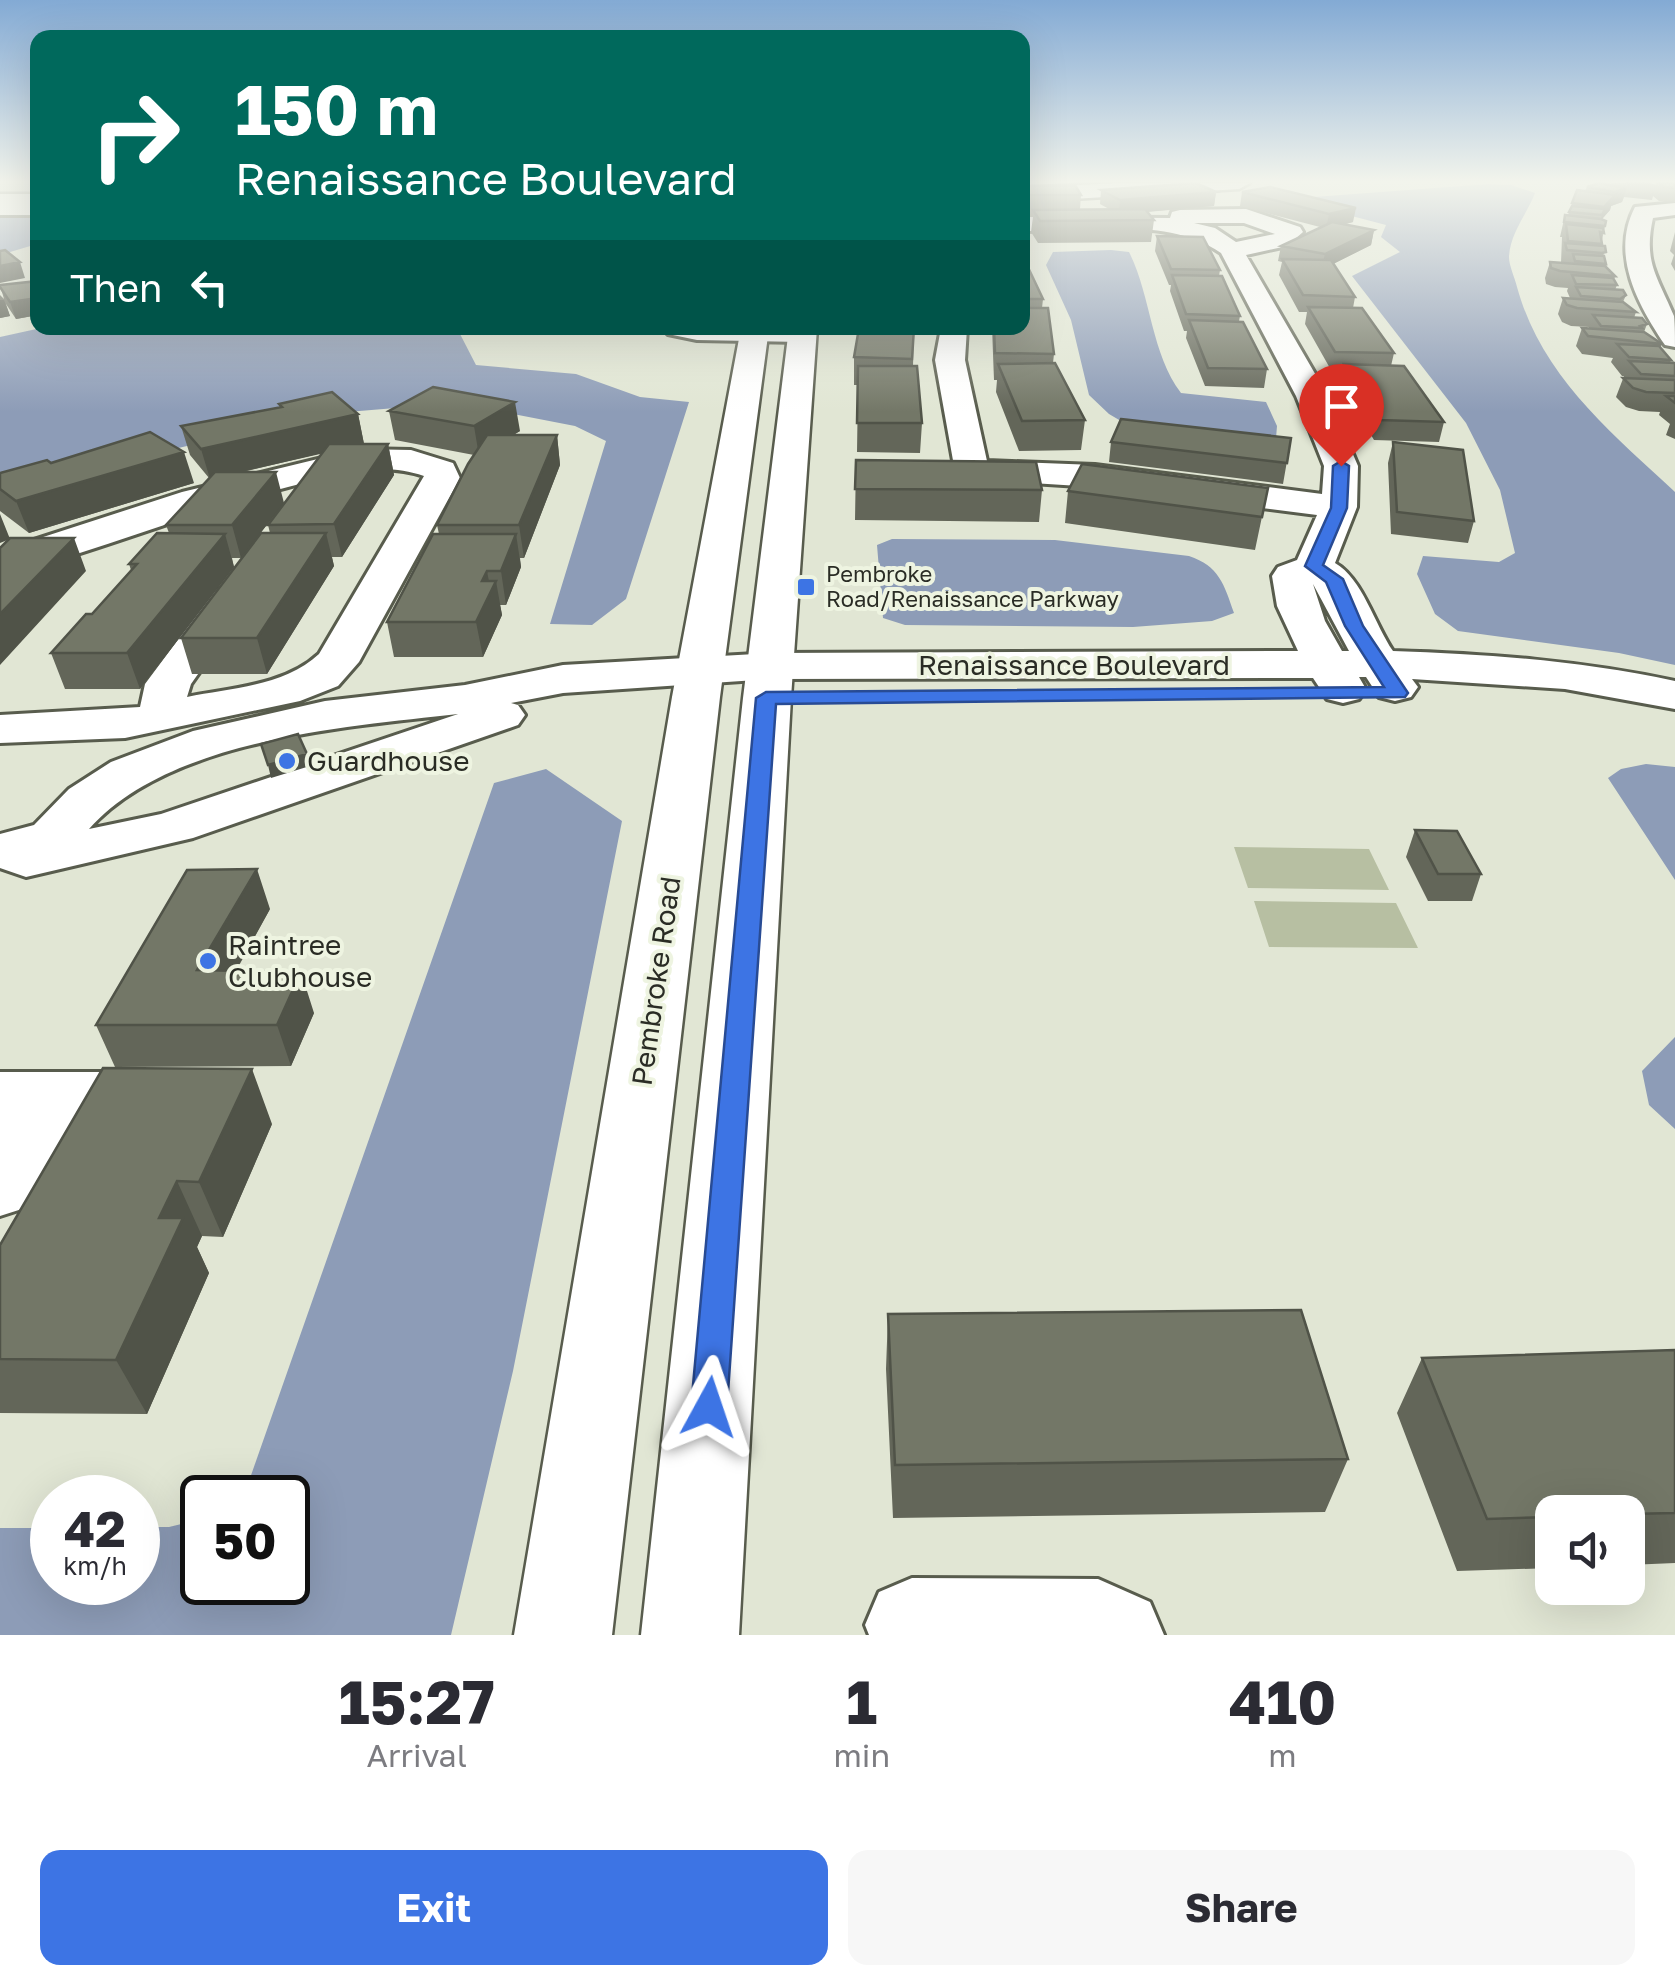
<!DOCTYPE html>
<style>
body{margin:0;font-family:"Golos Text",sans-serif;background:#f7f7f7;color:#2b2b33;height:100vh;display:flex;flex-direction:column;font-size:38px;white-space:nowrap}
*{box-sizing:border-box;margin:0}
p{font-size:32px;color:#7c7c81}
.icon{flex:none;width:55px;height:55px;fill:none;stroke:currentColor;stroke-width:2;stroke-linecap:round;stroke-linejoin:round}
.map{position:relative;height:1635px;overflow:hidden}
.panel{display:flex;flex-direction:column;background:#fff;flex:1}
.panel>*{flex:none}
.hud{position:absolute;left:30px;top:30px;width:1000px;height:305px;border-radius:20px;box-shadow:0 10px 40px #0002;background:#00695c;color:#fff;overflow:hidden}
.buttons{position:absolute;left:1535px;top:1495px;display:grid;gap:20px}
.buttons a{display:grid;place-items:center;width:110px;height:110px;border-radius:20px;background:#fff;box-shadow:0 10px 40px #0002;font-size:50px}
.speed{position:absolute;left:30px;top:1475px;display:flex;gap:20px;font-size:50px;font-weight:700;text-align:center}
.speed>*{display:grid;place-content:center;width:130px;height:130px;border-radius:50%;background:#fff;box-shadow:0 10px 40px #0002;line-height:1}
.speed small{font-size:25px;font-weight:400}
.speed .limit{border:5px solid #111;border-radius:15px;background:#fff;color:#111}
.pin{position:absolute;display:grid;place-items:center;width:85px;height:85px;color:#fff;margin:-102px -42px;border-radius:50% 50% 50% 0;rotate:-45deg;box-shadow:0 0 10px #0007}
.pin .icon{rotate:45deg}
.me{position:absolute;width:110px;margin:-55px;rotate:5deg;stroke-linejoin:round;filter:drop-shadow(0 0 8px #0008)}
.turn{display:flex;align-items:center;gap:35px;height:210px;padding:0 40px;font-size:45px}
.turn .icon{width:130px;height:130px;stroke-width:2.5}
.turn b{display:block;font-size:70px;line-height:85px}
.then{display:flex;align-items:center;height:95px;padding:0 40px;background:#0003;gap:20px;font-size:38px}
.eta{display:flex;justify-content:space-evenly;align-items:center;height:170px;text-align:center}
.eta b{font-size:60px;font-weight:700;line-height:70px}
.action{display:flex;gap:20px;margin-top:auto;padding:20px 40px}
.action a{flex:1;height:115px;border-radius:20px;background:#3d74e4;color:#fff;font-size:40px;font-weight:700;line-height:115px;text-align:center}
.action a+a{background:#f7f7f7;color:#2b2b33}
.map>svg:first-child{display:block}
</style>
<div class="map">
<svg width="1675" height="1635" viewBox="0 0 1675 1635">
<rect width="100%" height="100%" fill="#e1e6d4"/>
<path fill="#b7bfa2" d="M1234 847 1369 849 1389 890 1248 888Z
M1254 901 1396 903 1418 948 1269 947Z"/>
<path fill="#8d9cb7" d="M1489 184 1511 185 1535 193C1527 214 1510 233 1509 257 1509 266 1515 278 1517 287 1541 375 1610 432 1675 492V665L1619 653 1458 631 1435 614 1417 574 1423 556 1499 562 1515 553 1500 490 1466 423 1352 276 1400 252 1381 237 1386 225 1287 199Z
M0 213H37V244L0 255Z
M1111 250 1129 252C1151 295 1151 354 1181 393L1266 402 1277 426 1276 438 1126 424 1109 414 1089 395 1071 320 1046 265 1053 252Z
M41 328H451L460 334 476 365 576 374 640 397 689 402 626 599 592 625 550 624 606 441 575 426 456 403 323 414 0 490V337Z
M892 539 1055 540 1189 556C1219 566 1224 584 1234 613L1212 621 1133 627 905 625 883 618 877 545Z
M1646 764 1675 767V880L1608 778 1621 769Z
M546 769 622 821 513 1371 451 1635H0V1528H52V1582H138V1527H169L202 1519V1582H288V1498L237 1497 249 1481 494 783Z
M1675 1037V1129L1649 1105 1642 1071Z"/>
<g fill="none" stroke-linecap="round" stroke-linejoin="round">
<g stroke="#585c4d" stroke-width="6">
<path id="minor" d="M0 203H38V215H0Z
M1675 203V215L1653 218C1643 263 1658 277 1674 316 1675 325 1675 338 1675 347L1665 345C1638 305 1610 255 1635 207Z
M1246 209 1300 227 1303 232 1287 246 1246 255 1328 396 1358 466 1357 507 1335 563C1362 578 1375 625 1393 651 1488 654 1582 661 1675 681V709L1565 689 1412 679 1418 687 1411 697 1395 701 1379 697 1366 677H1359L1366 689 1359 699 1343 703 1327 699 1313 678 771 679 563 693 511 703 518 705 525 715 518 725 193 838 26 877 0 868V834L34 825 69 789 111 762 193 731 325 701 465 685 563 665 771 653 1298 651 1277 606 1272 576 1278 567 1297 560 1317 515 1095 487 956 478 951 471 954 466 935 360 941 328H967L965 360 987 461 1095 465 1322 494 1324 466 1296 396 1221 253C1167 216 1086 231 1022 231V217L1170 218 1172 212 1180 210ZM1194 223H1244L1275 234 1236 242 1215 228ZM1313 584 1349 651H1342L1325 621ZM458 714 161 814 89 829C169 739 345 727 458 714Z
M664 328H810L816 334 802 342 697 340 668 334Z
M359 449 411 450 453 463 460 478 359 662 338 686 300 701 125 738 0 743V715L140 707 145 684 215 590 230 587 245 590 251 599 191 684 187 697C231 688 285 686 319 654L424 476C378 460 333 476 288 487 191 512 97 552 0 576V551L182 492Z
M0 1072H158L182 1080 191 1098 182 1116 158 1124 73 1123 25 1208 0 1216Z
M912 1578 1098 1579 1150 1602 1164 1635H869L865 1625 879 1592Z"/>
</g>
<g stroke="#585c4d" stroke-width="5">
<path id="major" d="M1119 183H1250L1239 189 1022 202V188Z
M0 194H38V208H0Z
M741 328H769L720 697 612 1635H514L672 697Z
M789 328H817L791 698 739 1635H641L743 698Z"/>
</g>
<use href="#minor" fill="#fff" fill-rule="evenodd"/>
<use href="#major" fill="#fff" fill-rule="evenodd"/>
</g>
<path fill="#636659" d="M1612 183H1645L1655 186 1656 183H1675V202L1659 201 1653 196 1652 200 1624 197 1622 202 1611 206 1610 210 1602 219 1606 221 1602 240 1605 266 1615 276 1614 279 1617 285 1615 290 1626 295 1623 302 1636 312 1634 318 1647 324 1644 332 1662 344 1660 348 1671 360 1670 363H1675V439L1666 435 1670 424 1659 415 1660 412 1639 411 1626 407 1616 397 1624 376H1622L1611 362 1613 358 1582 354 1576 346 1582 328 1589 329V327L1571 326 1562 322 1558 314 1563 298H1570L1567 291 1568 288 1555 287 1546 284 1545 278 1550 262 1561 263 1562 237H1560L1565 215H1568L1577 190 1585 191 1587 187 1611 185Z
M1022 186 1081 195 1080 209H1109L1100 204 1101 190 1216 192 1214 206 1147 212 1154 220 1151 242 1038 243 1031 232 1033 217H1022Z
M1270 187 1353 222 1345 224 1374 230 1371 245 1333 264 1355 297 1353 308 1394 353 1391 366 1444 422 1439 442 1374 440 1340 383 1343 370H1331L1305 324 1307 312H1299L1279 275 1282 262 1278 261 1281 246 1320 227 1240 206 1242 192Z
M1022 223H1025L1023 261 1043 299 1042 308 1054 354 1053 363 1085 420 1081 450 1019 451 996 392 997 380H994L992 328H1022Z
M1675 232V271L1671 264 1674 255 1670 251Z
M1157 236 1220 270 1219 276 1240 316 1239 321 1267 369 1264 388 1205 386 1186 338 1187 331H1184L1170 291 1171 285H1169L1155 251Z
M38 281V315L16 319 6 304 10 316 0 318V295L4 299 0 285Z
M914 328 913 366 922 423 920 453 857 452 858 385H854V357Z
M279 404 358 414 364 444H388L394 475 342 557H332L334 566 267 674H192L181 638 270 533 268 525 322 453 243 472 284 503 241 558H232L234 567 140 689H65L51 653 92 614 131 570 129 564 169 533 166 525 209 478 190 455 181 426 280 408Z
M389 411 520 431 513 435H557L560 465 524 558H520L521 567 506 605H500L502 615 483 657H394L387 622 439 534 437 525 474 455 395 440Z
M1291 438 1283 484 1109 462 1111 442Z
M1393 442 1474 521 1468 543 1391 534 1388 463Z
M856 460 1042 490 1039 522 855 520Z
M51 463 194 483 29 533 0 511V473Z
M1268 488 1255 550 1065 523 1068 491Z
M1415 830 1481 874 1472 901H1428L1406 857Z
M270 909 236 971 314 1013 291 1066 115 1067 96 1025Z
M272 1124 223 1237 202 1236 197 1247 209 1273 147 1414 0 1413V1245Z
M888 1314 1348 1459 1325 1512 893 1518 886 1369Z
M1675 1350V1563L1628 1565V1512H1552V1568L1457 1571 1397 1413 1422 1358Z"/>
<path fill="#505348" d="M1627 188 1622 202 1611 206 1610 210 1602 219 1598 230 1604 207 1613 197 1615 192Z
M1216 192 1214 206 1119 214 1120 200Z
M1356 208 1353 222 1326 229 1329 214Z
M1374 230 1371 245 1321 270 1325 254Z
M20 262 25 278 0 283V266Z
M38 298V315L16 319 10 302Z
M0 300H4L10 316 0 318Z
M515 402 520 431 479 456 474 426Z
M358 414 364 444 210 479 201 449Z
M557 435 560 465 524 558 519 525Z
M388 444 394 475 342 557 334 524Z
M184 452 194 483 29 533 16 501Z
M276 472 284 503 241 558 232 525Z
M0 514 10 539 0 543Z
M326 533 334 566 267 674 257 638Z
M225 534 234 567 140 689 127 653Z
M516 534 521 567 506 605 501 571Z
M74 538 86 571 0 665V614Z
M487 571 491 592 496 581 502 615 483 657 476 622 482 581Z
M307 754 310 766 271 778 268 765Z
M257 869 270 909 213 1011 197 970Z
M301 972 314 1013 291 1066 277 1025Z
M252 1069 272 1124 223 1237 199 1182Z
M177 1181 202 1236 197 1247 209 1273 147 1414 116 1360 159 1218Z"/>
<path fill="#737767" stroke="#505348" stroke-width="2.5" d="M1196 183 1216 192 1120 200 1101 190Z
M1599 183 1627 188 1615 192 1587 187Z
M1625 183H1645L1656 186Z
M1659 183H1675V188L1664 187Z
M1075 185 1081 195H1022V186Z
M1270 187 1356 208 1329 214 1242 192Z
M1577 190 1615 195 1604 207 1572 203Z
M1572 206 1605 209 1602 215 1569 212Z
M1145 209 1154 220 1040 221 1033 210Z
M1565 215 1601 219 1606 221 1605 226 1564 222Z
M1332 222 1374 230 1325 254 1281 246Z
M1022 223H1025L1024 255H1022Z
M1566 224 1603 228 1604 233 1600 232 1602 244 1568 241Z
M1157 236 1203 237 1220 270 1171 269Z
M1565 243 1605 246 1606 252 1602 253 1567 250Z
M5 250 20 262 0 266V251Z
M1573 254 1604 256 1606 264 1575 261Z
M1282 259 1331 260 1355 297 1303 295Z
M1022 261H1025L1043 299H1022Z
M1550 262 1605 266 1615 276 1560 271 1551 268Z
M1172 275 1222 276 1240 316 1186 314Z
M1572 275 1613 278 1617 285 1576 284Z
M38 281V298L10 302 0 287V285Z
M1576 287 1623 290 1626 295 1620 299 1581 296Z
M1563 298 1623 302 1636 312 1577 308 1567 305Z
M1308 307 1362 308 1394 353 1335 352Z
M1022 308H1048L1054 354 995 353 994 328H1022Z
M1593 315 1642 318 1647 324 1640 326 1642 328 1601 326Z
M1189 320 1243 322 1267 369 1208 368Z
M859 328H914L912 359 854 357Z
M1582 328 1644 332 1662 344 1588 336Z
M1617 344 1659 346 1671 360 1629 357Z
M1629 361 1675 363V376L1641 374Z
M1055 363 1085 420 1022 421 998 364Z
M1344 364 1404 366 1444 422 1379 420Z
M858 366H917L922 423H857Z
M1623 378 1675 380V393L1646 392 1633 388Z
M433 387 515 402 474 426 389 411Z
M332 392 358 414 201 449 181 426 282 407 279 404Z
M1666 396H1675V403Z
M1121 419 1291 438 1287 463 1111 442Z
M150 432 184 452 16 501 0 489V473L47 460 51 463Z
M487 435H557L519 525H437L468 464Z
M1393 442 1463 450 1474 521 1397 512Z
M329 444H388L334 524 268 525Z
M856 460 1036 462 1042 490 855 489Z
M1082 464 1268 488 1262 517 1068 491Z
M215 472H276L232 525H166Z
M157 533 225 534 127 653H51L86 614H92L137 564H129Z
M261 533H326L257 638H181Z
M433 534H516L501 571H487L482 581H496L476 622H387Z
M10 538H74L0 614V548Z
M298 734 307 754 268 765 261 744Z
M1415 830 1457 831 1481 874H1438Z
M257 869 197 970 301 972 277 1025H96L187 870Z
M103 1068 252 1069 199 1182 177 1181 159 1218H183L116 1360 0 1359V1245Z
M1301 1310 1348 1459 895 1465 888 1314Z
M1675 1350V1513L1628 1514V1512H1552V1517L1487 1519 1422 1358Z"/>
<linearGradient id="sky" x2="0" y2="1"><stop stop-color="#83aad4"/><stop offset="0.44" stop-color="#f2f4ec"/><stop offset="1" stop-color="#f2f4ec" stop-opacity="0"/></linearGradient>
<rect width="1675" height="412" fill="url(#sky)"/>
<path fill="#3d74e4" stroke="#284b94" stroke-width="2.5" d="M1341 461 1349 466 1347 508 1323 565 1343 579 1363 626 1408 693 1405 697 776 704 727 1407 721 1419 709 1424 696 1419 691 1407 756 698 766 692 1384 687 1345 626 1326 582 1305 566 1331 508 1333 466Z"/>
<g fill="#3d74e4" stroke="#eef4e1" stroke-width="4">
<rect x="796" y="577" width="20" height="20" rx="5"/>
<circle cx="287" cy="761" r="10"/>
<circle cx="208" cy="961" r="10"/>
</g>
<g text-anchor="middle" stroke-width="8" stroke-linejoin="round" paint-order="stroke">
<g font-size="22" fill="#2a2c25" stroke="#eef4e1" text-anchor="start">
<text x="826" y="582">Pembroke<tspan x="826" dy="25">Road/Renaissance Parkway</tspan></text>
</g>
<g font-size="28" fill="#2a2c25" stroke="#eef4e1">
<text x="1074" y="675">Renaissance Boulevard</text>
<text transform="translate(656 981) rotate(-82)" y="10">Pembroke Road</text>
</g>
<g font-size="28" fill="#2a2c25" stroke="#eef4e1" text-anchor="start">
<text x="307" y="771">Guardhouse</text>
<text x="228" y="955">Raintree<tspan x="228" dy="32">Clubhouse</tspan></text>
</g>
</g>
</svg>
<div class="buttons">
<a><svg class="icon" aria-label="sound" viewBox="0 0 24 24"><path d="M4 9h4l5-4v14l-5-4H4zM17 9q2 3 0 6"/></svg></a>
</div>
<div class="speed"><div>42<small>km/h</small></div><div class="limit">50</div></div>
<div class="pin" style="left:1341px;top:466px;background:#d93025"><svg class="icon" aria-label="arrive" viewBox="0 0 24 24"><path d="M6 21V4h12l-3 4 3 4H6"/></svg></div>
<svg class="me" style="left:709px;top:1407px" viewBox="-20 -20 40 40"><path d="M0-17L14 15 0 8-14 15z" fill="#3d74e4" stroke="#fff" stroke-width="4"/></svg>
<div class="hud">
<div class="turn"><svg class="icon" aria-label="right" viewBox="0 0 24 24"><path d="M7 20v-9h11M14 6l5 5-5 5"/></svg><div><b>150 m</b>Renaissance Boulevard</div></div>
<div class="then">Then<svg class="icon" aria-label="left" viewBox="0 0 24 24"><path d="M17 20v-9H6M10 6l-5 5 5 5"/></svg></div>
</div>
</div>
<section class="panel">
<div class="eta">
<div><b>15:27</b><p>Arrival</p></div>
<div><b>1</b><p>min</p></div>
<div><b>410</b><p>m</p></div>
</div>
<div class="action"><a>Exit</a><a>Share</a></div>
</section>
